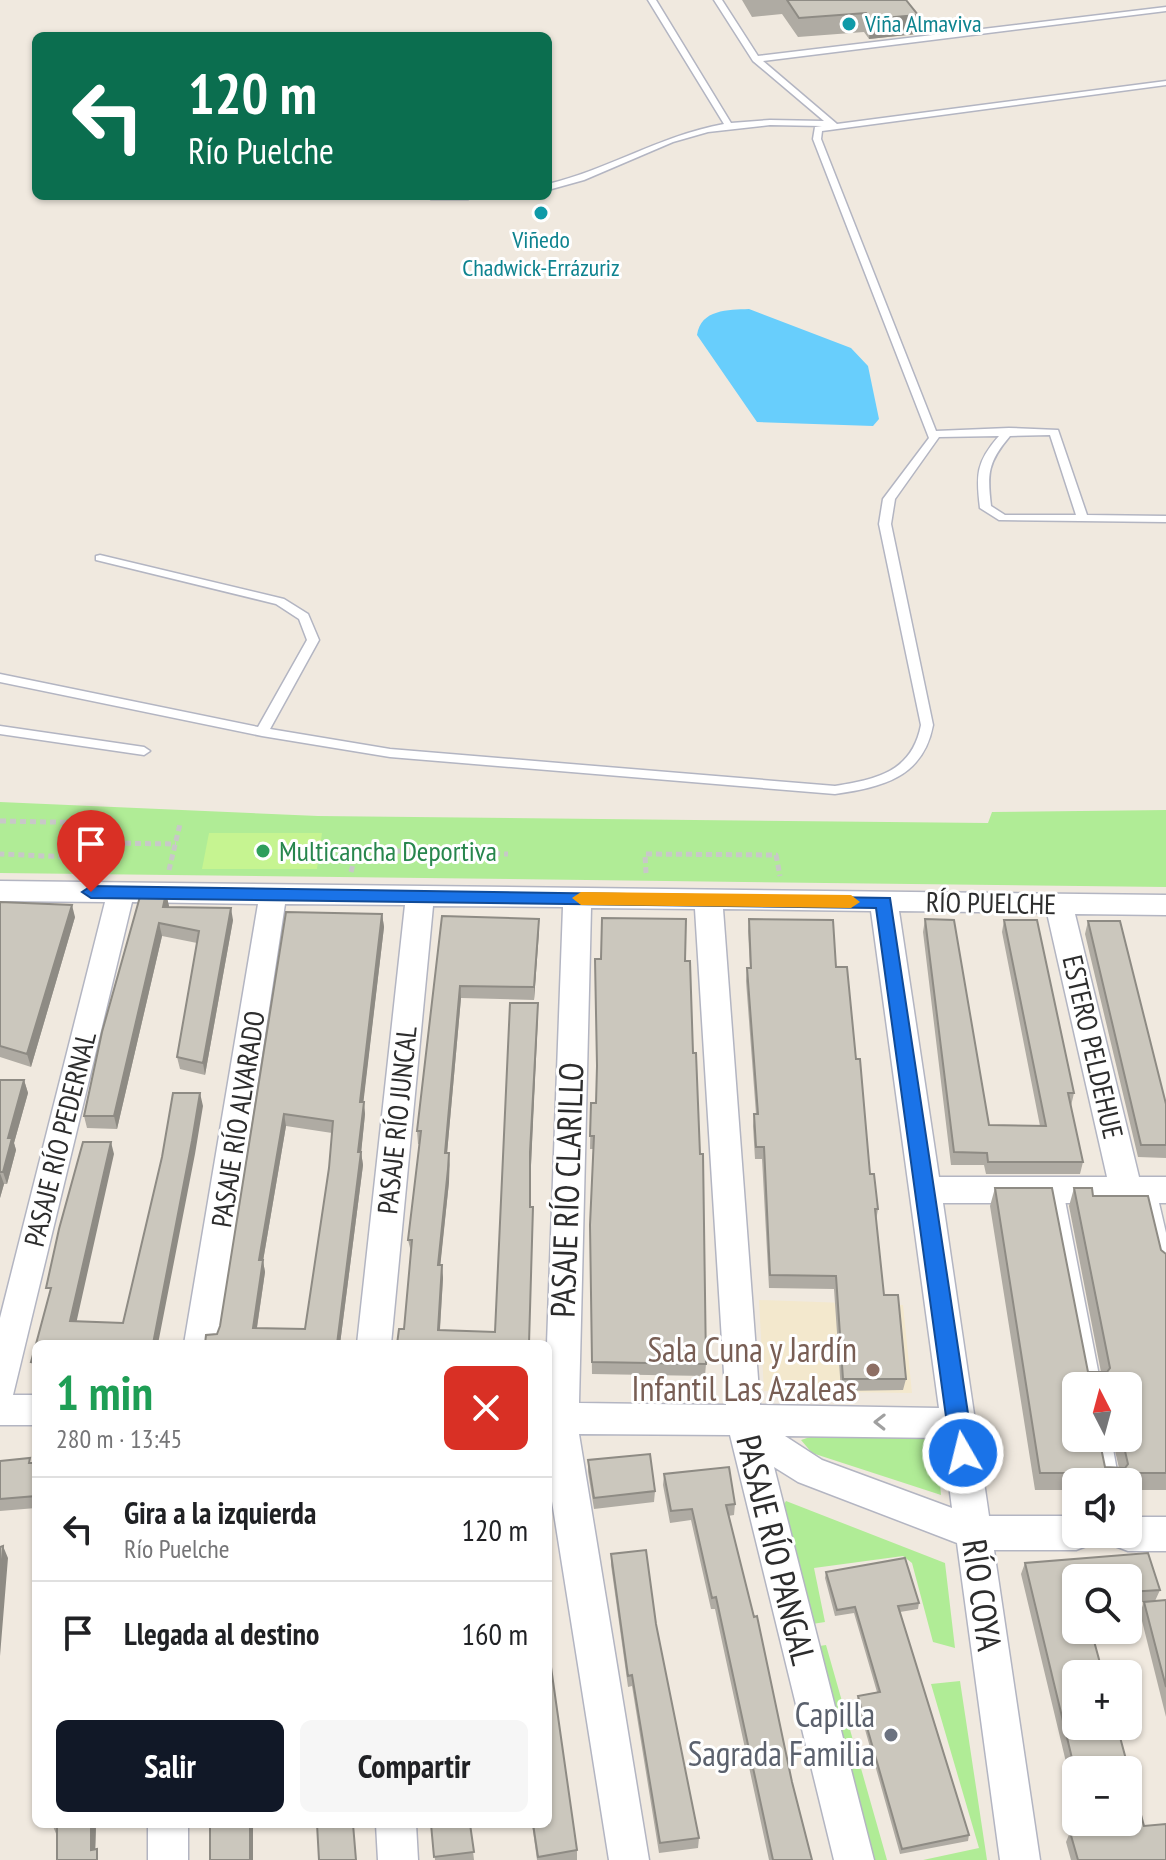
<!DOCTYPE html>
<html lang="es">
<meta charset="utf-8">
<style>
body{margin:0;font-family:"PT Sans Narrow",sans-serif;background:#f6f6f6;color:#202124;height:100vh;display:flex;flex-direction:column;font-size:30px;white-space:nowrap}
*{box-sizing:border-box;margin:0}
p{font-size:26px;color:#757577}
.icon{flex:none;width:44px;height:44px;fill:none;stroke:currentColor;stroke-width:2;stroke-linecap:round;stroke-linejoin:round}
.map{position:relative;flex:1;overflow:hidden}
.panel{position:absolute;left:32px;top:1340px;width:520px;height:488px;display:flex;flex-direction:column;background:#fff;border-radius:12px;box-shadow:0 2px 6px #0004}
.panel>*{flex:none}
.hud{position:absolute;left:32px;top:32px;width:520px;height:168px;border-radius:12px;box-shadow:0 2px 6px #0004;background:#0b6e4f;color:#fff;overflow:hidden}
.needle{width:52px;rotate:354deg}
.tools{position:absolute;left:1062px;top:1372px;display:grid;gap:16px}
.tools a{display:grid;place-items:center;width:80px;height:80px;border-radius:12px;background:#fff;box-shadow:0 2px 6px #0004;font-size:40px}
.pin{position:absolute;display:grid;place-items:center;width:68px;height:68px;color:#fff;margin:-82px -34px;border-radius:50% 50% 50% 0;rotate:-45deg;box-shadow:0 0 8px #0007}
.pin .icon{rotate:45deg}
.me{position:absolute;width:88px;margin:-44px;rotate:352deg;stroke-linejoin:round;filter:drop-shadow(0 0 6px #0008)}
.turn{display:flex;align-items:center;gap:28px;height:168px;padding:0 24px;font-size:36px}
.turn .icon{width:104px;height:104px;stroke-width:2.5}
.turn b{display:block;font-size:56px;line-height:68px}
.round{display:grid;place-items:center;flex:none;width:84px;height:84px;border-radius:12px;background:#f6f6f6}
.summary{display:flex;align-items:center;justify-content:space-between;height:136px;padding:0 24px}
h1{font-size:48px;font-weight:700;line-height:60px;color:#1e9e55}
.button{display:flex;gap:16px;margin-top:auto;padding:16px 24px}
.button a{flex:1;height:92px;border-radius:12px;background:#111827;color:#fff;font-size:32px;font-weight:700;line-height:92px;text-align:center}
.button a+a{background:#f6f6f6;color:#202124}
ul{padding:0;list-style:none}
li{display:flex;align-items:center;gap:24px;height:104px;padding:0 24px;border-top:2px solid #e0e0e0}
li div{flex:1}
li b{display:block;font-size:30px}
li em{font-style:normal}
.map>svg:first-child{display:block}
</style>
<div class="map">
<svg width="1166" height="1860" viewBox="0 0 1166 1860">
<rect width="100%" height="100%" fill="#f0e9df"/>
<path fill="#f3e8cd" d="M759 1300 903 1305 912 1393 764 1391Z"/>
<path fill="#b0ec96" d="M0 802 318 816 988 823 992 812 1166 810V887L0 873Z
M936 1436 941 1495 812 1453 801 1440 810 1437Z
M786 1501 945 1563 955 1648 933 1642 912 1563 903 1556 814 1568 825 1622 806 1625 778 1514Z
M826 1645 887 1860H869L813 1647Z
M960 1681 987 1860H923L979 1848 931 1684Z"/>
<path fill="#c6f491" d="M209 833H322L317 869H202Z"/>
<path fill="#68cefc" d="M749 309 851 348 868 366 879 419 873 426 757 422 697 335C701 309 728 310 749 309Z"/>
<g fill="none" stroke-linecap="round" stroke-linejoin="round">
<g stroke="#b3b5c2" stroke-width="3">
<path id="lane" d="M648 0H656L731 123 770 120 824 121 753 61 714 0H722L758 56 1166 7V11L763 61 837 124 1166 81V85L822 131 821 139 936 431 1009 428 1058 430 1087 515 1166 516V522L999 520 980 508C976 475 976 462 999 436L939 437 895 499 891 524 933 725C923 778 882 787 835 794L390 757 262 736 0 682V674L258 727 307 640 299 619 276 604 96 560V556L100 555 284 599 308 614 319 640 270 729 390 749 835 786C877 779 912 772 921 725L879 524 883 499 929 438 813 139 815 127 822 126 770 125 708 132 673 142 584 180 548 190V184C610 169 659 136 724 124ZM1050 435 1076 515H1005L991 506C987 473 988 462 1010 436Z
M426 196H473L468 199H431Z
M0 726 144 747 150 751 144 755 0 734Z
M1055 1184 1061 1186 1063 1190 1101 1386H1083L1047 1190 1049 1186Z
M1148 1184 1154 1186 1156 1190 1166 1233V1274L1160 1272 1158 1267 1140 1190 1142 1186Z
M1093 1438H1111L1119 1482H1101Z"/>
</g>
<g stroke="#b3b5c2" stroke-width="3">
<path id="street" d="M0 881 1166 895V915L1075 914 1139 1177H1166V1203H943L989 1516H1076V1534H1094L1089 1545 1076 1550H994L1040 1860H1000L957 1543 798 1482 774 1467 874 1860H834L730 1435 579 1434 649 1860H609L548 1476 547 1344 563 907 433 906 391 1344H357L405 905 285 904 218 1344H184L258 904 132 902 13 1395H36V1425H0V1318L105 902 0 901ZM591 908 695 909 726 1405 579 1403ZM723 909 871 911 939 1408 760 1405ZM899 911 1047 913 1107 1177H939ZM785 1436 943 1438 952 1508 822 1460Z
M1128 1517H1166V1551H1128L1115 1546 1110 1534H1128Z
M148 1824H188V1860H148Z
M376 1824H416L418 1860H378Z"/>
</g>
<path stroke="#c8c8c8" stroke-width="5" stroke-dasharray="6 4" stroke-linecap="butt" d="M0 821 103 823 104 843 92 858 0 854
M105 843 176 844
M169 870 180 824
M351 872 357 850 508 854
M646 873 645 854 776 855 780 876"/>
<use href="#lane" fill="#fff" fill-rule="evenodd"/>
<use href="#street" fill="#fff" fill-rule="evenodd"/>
</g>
<path fill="#afaba3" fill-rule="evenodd" d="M742 0H906L916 34 869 39 864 32 798 37 782 14 752 17Z
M166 893 169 907 233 920 205 1075 180 1069 177 1057 197 943 162 936 117 1129 87 1128 84 1116Z
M0 902 75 917 31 1067 0 1057Z
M286 912 382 914 384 927 363 1102 365 1114 361 1152 363 1165 340 1344H205L217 1334 220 1326ZM286 1126 332 1133 329 1168 305 1329 257 1328 265 1272 263 1261Z
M442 916 539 919 534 1000 461 998 447 1153H449L450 1165 449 1182 440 1265 443 1278 440 1330 495 1332 538 1003 531 1165 530 1207H533V1219L529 1344 404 1329 411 1252 408 1240 420 1144H418L417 1131Z
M749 919 836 967 856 1059 870 1174 878 1209 876 1221 884 1295 906 1379 903 1390 841 1391 834 1289 769 1288 762 1159H755L753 1126 754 1114H756L746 981 747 968H750L748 931Z
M925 919 989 1125 1040 1126 1002 932 1004 920 1074 1093 1071 1106 1083 1162 1080 1174H986L984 1165H951L923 932Z
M1088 921 1166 1104V1158L1138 1157 1085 934Z
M685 961 693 1053 706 1364 705 1376 592 1374 590 1225 593 1149H590L591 1103H596Z
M0 1080H24L28 1093 14 1143 16 1150 7 1184H4L0 1198Z
M995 1188 1088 1372H1101L1069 1206 1074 1188 1093 1196 1166 1254V1490H1128V1482H1076V1490H1035L990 1206ZM1076 1386H1128V1438H1112L1119 1468 1105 1467Z
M36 1344V1374L31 1362Z
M588 1460 655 1491 654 1502 594 1509 588 1472Z
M0 1461 36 1463V1508L0 1511Z
M664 1474 735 1504 734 1515 728 1516 792 1782 812 1860H769L715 1609H711L691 1520 670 1523 663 1485Z
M1148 1553 1160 1590 1155 1601 1166 1600V1717L1140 1613 1144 1602 1128 1603V1578H1076V1630H1091L1103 1674H1076V1726H1117L1144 1826 1166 1824V1860H1071L1066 1842 1070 1832 1083 1831 1080 1822H1128V1770H1076V1804L1021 1574 1025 1563Z
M611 1554 656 1624 699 1838 698 1848 659 1853 632 1686 628 1687 611 1565Z
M826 1572 919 1603 918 1609 900 1612 969 1835 968 1841 900 1854 857 1701 858 1696 877 1692 854 1613 835 1616 825 1578Z
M52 1824H96L95 1849 57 1836Z
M431 1824H470L474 1860H435Z
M532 1824H548L577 1850V1860H537Z"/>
<path fill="#8e8b84" d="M918 15 916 34 869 39 871 19Z
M166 893 169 906 166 920 163 907Z
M72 905 75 917 31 1067 27 1054Z
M231 908 233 920 205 1075 203 1063Z
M382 914 384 927 362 1114 360 1102Z
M539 919V932L534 1000V987Z
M159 923 162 936 117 1129 114 1116Z
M460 986 461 998 446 1165 445 1153Z
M538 1003V1016L531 1165 530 1152Z
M24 1080 28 1093 14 1143 16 1150 7 1184 3 1172 8 1138Z
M200 1093 203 1106 195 1154 158 1344H153Z
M364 1102 365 1114 360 1164 358 1152Z
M284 1114 286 1126 263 1261 265 1272 255 1340 253 1328 259 1260Z
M111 1142 114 1154 74 1333 70 1321Z
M361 1152 363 1165 340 1344H337Z
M449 1153V1182L439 1278 438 1265Z
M0 1173 4 1184 0 1198Z
M442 1265 443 1278 439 1342 438 1330Z
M3 1546 8 1558 0 1656V1585Z
M91 1824H96L95 1860 91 1850Z
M250 1824H253V1860H250Z"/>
<path fill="#cbc7bd" stroke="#8e8b84" stroke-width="2" fill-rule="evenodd" d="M787 0H906L918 15 871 19 866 13 799 18Z
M141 893H166L163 907 231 908 203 1063 177 1057 199 931 159 923 114 1116H84L102 1032Z
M0 902 72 905 27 1054 0 1046Z
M286 912 382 914 360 1102H364L358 1152H361L337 1344H205L206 1335 217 1334 220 1326ZM284 1114 333 1121 329 1168 305 1329 253 1328 263 1260H259Z
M442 916 539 919 534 987 460 986 445 1153H449L448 1169 438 1265H442L438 1330 495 1332 510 1003H538L530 1152V1207H533L529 1344H397L399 1329H404L412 1240H408L421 1131H417Z
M602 918 686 919 685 961H690L693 1053H696L700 1154H703L706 1364 592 1362 590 1225 594 1136H590L591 1103H596L597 1066 595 959H601Z
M749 919 833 920 836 967H847L856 1059H860L870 1174H874L878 1209H875L884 1295H898L906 1379H843L836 1276 770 1275 764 1147H756L754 1114H758L747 968H751Z
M925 919 954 920 989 1125 1046 1126 1004 920H1037L1074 1093H1068L1083 1162H988L987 1153 954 1152Z
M1088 921H1120L1166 1104V1145H1141Z
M0 1080H24L8 1138H12L3 1172H0Z
M173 1093H200L192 1141 153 1344H36L51 1288H46L59 1229 83 1142H111L70 1321 123 1323 162 1157Z
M995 1188H1052L1088 1372H1107L1110 1368 1074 1188H1092L1093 1196H1148L1161 1250 1166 1254V1473H1040ZM1076 1386H1128V1438H1122L1128 1464 1125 1468 1105 1467 1099 1438H1076Z
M36 1344V1362H31Z
M650 1454 655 1491 594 1498 588 1460Z
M30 1458 29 1463H36V1496L0 1499V1461Z
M729 1467 735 1504 726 1505 754 1617 757 1616 792 1782 812 1860H773L716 1597 712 1598 692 1509 671 1511 664 1474Z
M3 1546 0 1585V1547Z
M646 1550 656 1624 699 1838 660 1843 632 1675 628 1676 611 1554Z
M1148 1553 1160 1590 1128 1592V1578H1076V1630H1091L1103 1674H1076V1726H1117L1144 1826 1166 1824V1860H1078L1070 1832 1089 1831 1087 1822H1128V1770H1076V1775L1025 1563Z
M905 1558 919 1603 898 1606 969 1835 902 1849 858 1696 880 1692 855 1607 837 1610 826 1572Z
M1166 1600V1687L1144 1602Z
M548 1646 577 1850 538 1857 533 1824H548Z
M52 1824H91V1850L97 1849V1860H57V1825L52 1826Z
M210 1824H250V1860H210Z
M317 1824H353L356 1860H319Z
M431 1824H470L474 1852 434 1857Z"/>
<defs><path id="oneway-chevron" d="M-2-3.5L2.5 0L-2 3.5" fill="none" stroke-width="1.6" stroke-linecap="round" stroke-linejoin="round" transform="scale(2)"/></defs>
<use stroke="#a0a0a0" href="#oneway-chevron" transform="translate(880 1422) rotate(-179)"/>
<path fill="#1a73e8" stroke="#114b97" stroke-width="2" d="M91 886 890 898 974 1453 971 1460 963 1463 955 1460 951 1453 876 908 91 898 82 892Z"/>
<path fill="#f59e0b" d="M581 892 851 895 860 902 851 908 581 905 572 898Z"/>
<g fill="#0f9aa8" stroke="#fff" stroke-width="3">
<circle cx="849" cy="24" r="8"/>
<circle cx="541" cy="213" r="8"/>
</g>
<circle fill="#2e9e5b" stroke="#fff" stroke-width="3" cx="263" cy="851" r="8"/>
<circle fill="#8d6e63" stroke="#fff" stroke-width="3" cx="873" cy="1370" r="8"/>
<circle fill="#6b7280" stroke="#fff" stroke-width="3" cx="891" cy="1735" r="8"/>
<g text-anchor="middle" stroke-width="6" stroke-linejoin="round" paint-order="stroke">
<g font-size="24" fill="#0d838f" stroke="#fff" text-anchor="start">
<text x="865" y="32">Viña Almaviva</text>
<text x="541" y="248" text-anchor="middle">Viñedo<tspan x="541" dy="28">Chadwick-Errázuriz</tspan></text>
</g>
<g font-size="28" fill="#27864d" stroke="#fff" text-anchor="start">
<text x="279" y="861">Multicancha Deportiva</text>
</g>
<g font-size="28" fill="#2d2d2d" stroke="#fff">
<text transform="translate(991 903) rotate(1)" y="10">RÍO PUELCHE</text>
<text transform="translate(1093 1047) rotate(77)" y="10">ESTERO PELDEHUE</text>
<text transform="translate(238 1119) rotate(-81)" y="10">PASAJE RÍO ALVARADO</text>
<text transform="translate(397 1120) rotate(-84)" y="10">PASAJE RÍO JUNCAL</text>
<text transform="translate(60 1139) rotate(-76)" y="10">PASAJE RÍO PEDERNAL</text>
</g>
<g font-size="34" fill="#2d2d2d" stroke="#fff">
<text transform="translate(567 1190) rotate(-88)" y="12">PASAJE RÍO CLARILLO</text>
<text transform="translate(776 1550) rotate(76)" y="12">PASAJE RÍO PANGAL</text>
<text transform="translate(982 1595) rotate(82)" y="12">RÍO COYA</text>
</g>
<g font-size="34" fill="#785e54" stroke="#fff" text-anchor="end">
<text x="857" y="1362">Sala Cuna y Jardín<tspan x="857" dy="39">Infantil Las Azaleas</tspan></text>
</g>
<g font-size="34" fill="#5b616d" stroke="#fff" text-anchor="end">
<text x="875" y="1727">Capilla<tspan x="875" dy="39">Sagrada Familia</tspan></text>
</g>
</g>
</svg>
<div class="tools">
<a><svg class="needle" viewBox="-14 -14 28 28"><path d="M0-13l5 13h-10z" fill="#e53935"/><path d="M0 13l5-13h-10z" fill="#757577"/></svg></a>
<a><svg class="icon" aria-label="sound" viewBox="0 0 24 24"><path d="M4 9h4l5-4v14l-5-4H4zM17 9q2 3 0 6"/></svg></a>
<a><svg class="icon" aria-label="search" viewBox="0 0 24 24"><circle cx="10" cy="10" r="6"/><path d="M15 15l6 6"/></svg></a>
<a>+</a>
<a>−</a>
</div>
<div class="pin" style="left:91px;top:892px;background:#d93025"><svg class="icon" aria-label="arrive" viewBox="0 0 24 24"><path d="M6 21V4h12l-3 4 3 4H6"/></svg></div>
<svg class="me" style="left:963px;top:1453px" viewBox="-20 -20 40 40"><circle r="17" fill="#1a73e8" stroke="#fff" stroke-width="3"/><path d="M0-11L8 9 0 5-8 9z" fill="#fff"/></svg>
<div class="hud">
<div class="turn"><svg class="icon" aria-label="left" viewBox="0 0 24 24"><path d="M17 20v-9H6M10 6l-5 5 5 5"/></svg><div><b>120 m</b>Río Puelche</div></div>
</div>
<section class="panel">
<div class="summary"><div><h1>1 min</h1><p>280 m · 13:45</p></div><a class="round" style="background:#d93025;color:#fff"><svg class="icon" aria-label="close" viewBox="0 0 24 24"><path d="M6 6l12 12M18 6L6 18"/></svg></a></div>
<ul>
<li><svg class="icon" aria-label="left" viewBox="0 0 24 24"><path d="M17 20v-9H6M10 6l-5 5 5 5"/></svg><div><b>Gira a la izquierda</b><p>Río Puelche</p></div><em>120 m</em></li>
<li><svg class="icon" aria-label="arrive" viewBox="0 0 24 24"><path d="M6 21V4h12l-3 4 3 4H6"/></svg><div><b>Llegada al destino</b></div><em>160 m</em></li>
</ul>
<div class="button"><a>Salir</a><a>Compartir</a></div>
</section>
</div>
